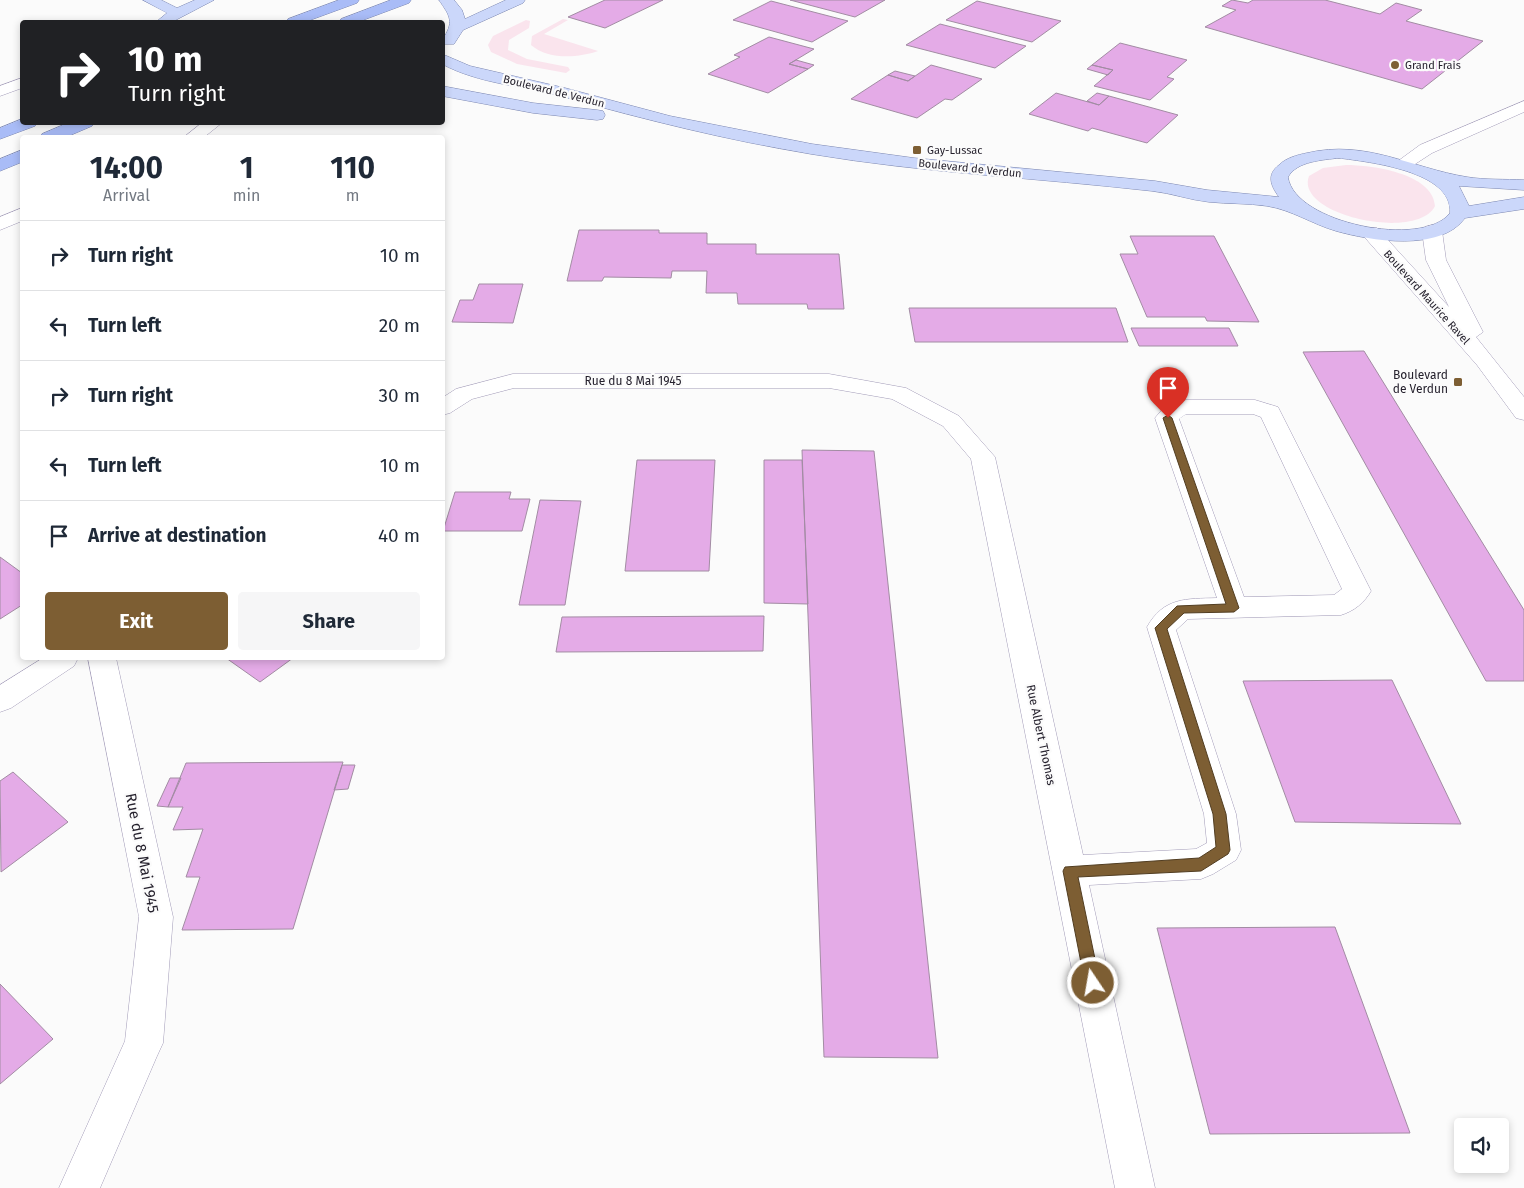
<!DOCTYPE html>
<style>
body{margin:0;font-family:"Fira Sans",sans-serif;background:#f6f6f7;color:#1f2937;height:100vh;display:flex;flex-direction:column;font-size:19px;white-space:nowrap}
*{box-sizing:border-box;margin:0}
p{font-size:16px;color:#747a83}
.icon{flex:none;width:28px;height:28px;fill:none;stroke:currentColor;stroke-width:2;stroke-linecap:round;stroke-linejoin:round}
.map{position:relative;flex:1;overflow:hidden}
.drawer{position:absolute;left:20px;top:135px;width:425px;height:525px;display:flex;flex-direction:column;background:#fff;border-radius:5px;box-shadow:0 2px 8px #0003}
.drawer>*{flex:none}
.top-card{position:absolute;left:20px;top:20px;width:425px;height:105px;border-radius:5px;box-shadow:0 2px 8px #0003;background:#202124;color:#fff;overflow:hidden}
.tools{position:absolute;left:1454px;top:1118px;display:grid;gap:10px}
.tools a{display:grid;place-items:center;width:55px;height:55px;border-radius:5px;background:#fff;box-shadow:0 2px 8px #0003;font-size:25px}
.pin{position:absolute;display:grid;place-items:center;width:42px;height:42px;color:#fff;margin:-51px -21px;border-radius:50% 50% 50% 0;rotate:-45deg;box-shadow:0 0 5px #0007}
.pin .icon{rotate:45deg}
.me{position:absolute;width:55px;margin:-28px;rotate:348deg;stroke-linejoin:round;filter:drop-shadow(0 0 4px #0008)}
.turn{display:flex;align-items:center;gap:18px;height:105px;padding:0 25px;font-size:22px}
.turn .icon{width:65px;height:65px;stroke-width:2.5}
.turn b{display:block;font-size:35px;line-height:42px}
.eta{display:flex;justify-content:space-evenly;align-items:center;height:85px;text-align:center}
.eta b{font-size:30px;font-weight:700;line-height:35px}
.primary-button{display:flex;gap:10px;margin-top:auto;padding:10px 25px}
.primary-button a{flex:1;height:58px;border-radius:5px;background:#7d5e33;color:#fff;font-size:20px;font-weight:700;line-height:58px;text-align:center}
.primary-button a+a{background:#f6f6f7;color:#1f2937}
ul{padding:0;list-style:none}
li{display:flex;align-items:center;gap:15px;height:70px;padding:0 25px;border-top:1px solid #e0e1e3}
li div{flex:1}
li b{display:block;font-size:19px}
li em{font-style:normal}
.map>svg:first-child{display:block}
</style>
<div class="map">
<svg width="1524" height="1188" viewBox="0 0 1524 1188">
<rect width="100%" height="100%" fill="#fbfbfb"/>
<path fill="#fae4ed" d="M563 19 568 20 544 34 598 51C578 58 548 60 531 45L532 36Z
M526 20 530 21 529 28 509 40 508 50 527 59 568 67 570 70 566 73 517 64 491 52 488 45 493 36Z
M1346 165C1371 165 1433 173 1435 206 1417 242 1294 215 1309 176L1323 168Z"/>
<path fill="#e4abe7" stroke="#a28ca3" d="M605 0H663L605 28 568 17Z
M790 0H885L855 17Z
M1232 0 1248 3 1253 0H1325L1380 14 1396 3 1422 10 1406 21 1483 41 1422 89 1205 27 1236 10 1222 6Z
M771 1 848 21 812 42 733 20Z
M977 1 1061 21 1032 42 946 20Z
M940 24 1026 46 995 68 906 45Z
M769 37 814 49 789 64 808 69 768 93 708 74 740 57 734 55Z
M1120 43 1187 60 1167 77 1174 79 1150 100 1094 86 1113 70 1092 65Z
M796 60 814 65 808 69 789 64Z
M931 65 982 79 952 100 945 99 917 118 851 99 888 75 908 81Z
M1092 65 1113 70 1108 75 1087 69Z
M895 71 915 76 908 81 888 75Z
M1056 93 1099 105 1109 96 1178 115 1147 143 1092 128 1088 131 1029 114Z
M1097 93 1109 96 1099 105 1087 101Z
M579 230H659V233H707V244H756V254H839L844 309H808L807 304H738L737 293H706L707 271H672L671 278 604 277 602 281H567Z
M1130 236H1214L1259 322 1207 321 1205 317H1147L1120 254H1138Z
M479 284H523L513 323 452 322 460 300H473Z
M909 308H1116L1128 342H915Z
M1131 328H1229L1238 346H1139Z
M1364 351 1524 610V681H1486L1303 352Z
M802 450 874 451 938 1058 824 1057Z
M637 460H715L709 571H625Z
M764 460H802L808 604 764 603Z
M455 492H511L509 499H530L522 531H443Z
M540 500 581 501 565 605H519Z
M0 557 22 573V605L0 619Z
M764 616 763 651 556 652 562 617Z
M226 658H293L260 682Z
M1392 680 1461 824 1295 822 1243 681Z
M343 762 293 929 182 930 200 877H186L203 829 173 830 183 807H168L186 763Z
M342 765H355L348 789 334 790Z
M13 772 68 822 1 872 0 781Z
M170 778H181L168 807 157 806Z
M1335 927 1410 1133 1210 1134 1157 928Z
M0 984 53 1039 0 1084Z"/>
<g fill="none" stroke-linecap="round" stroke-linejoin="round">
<g stroke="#a29bb8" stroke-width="1">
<path id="minor" d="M22 78V88L0 96V86Z
M1524 101V112L1432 153 1409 168H1397L1394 164 1420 145Z
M203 122H223L203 138H183Z
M22 208V221L0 230V217Z
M1432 225 1439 227 1442 231 1446 260 1483 332 1476 337 1524 397V420L1516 418 1477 365 1360 232 1363 228H1377L1449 307 1426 260 1422 231 1425 227Z
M513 374H829L906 388 959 416 995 457 1083 855 1196 849 1207 843 1204 814 1147 627C1164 597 1186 599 1217 598L1155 418 1166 405 1186 400H1255L1278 407 1371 591C1364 603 1354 611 1341 615L1188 619 1176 630 1236 814 1241 850 1236 860 1213 874 1201 879 1089 885 1155 1188H1115L971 459 943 426 892 399 829 388H514L472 399 450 413 442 415V398L456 389ZM1186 414H1253L1261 417 1342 589 1334 595 1244 597 1179 419Z
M43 658H78L74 666 11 708 0 712V685Z
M88 658H116L173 917 163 1043 157 1056 100 1188H59L125 1041 139 917Z"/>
</g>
<g stroke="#7b86b0" stroke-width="1">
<path id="major" d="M143 0H161L177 8 195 0H214L172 22H156L167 13Z
M439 0H454L462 10 465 19 506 0H525L523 3 463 30 454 44H444L442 40C455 22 450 16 439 0Z
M442 54 470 66 565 88 670 116 812 144 914 158 1155 181 1207 190 1279 197C1271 186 1266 175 1279 165 1286 158 1297 155 1307 153 1366 139 1411 168 1467 177 1485 180 1505 179 1524 180V190L1459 186 1469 206 1524 197V209L1465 218C1441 252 1371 241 1336 231 1312 224 1292 210 1267 206 1248 203 1228 204 1209 202 1190 200 1171 193 1152 191 1038 178 924 173 811 154 727 140 646 120 564 97 524 86 479 84 442 64ZM1339 158C1369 162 1453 171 1450 213 1423 249 1294 223 1288 177 1297 161 1323 160 1339 158Z
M442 86 533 103 597 110 603 111 605 115 603 119 597 120 533 113 442 96Z"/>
</g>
<g stroke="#7b86b0" stroke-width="1">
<path id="highway" d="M339 0H359L357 3 305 22H286L288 19Z
M391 0H411L409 3 358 22H339L341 19Z
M22 119V122H37L35 126 0 139V128Z
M70 122H94L92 126 64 138H40L42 134Z
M22 150V162L0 171V159Z"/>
</g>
<use href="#minor" fill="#fff" fill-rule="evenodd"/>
<use href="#major" fill="#cbd7fa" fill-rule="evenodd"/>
<use href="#highway" fill="#a9bcf7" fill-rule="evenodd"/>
</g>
<path fill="#7d5e33" stroke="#513d21" d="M1168 415 1172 418 1239 608 1234 612 1184 613 1167 629 1226 814 1230 850 1228 854 1201 871 1078 877 1100 983 1098 988 1093 990 1087 988 1085 983 1063 871 1065 867 1199 858 1216 847 1213 814 1155 628 1177 606 1226 604 1163 418Z"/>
<g fill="#7d5e33" stroke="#fbfbfb" stroke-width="2">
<circle cx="1395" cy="65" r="5"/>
<rect x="912" y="145" width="10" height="10" rx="2.5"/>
<rect x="1453" y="377" width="10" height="10" rx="2.5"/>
</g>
<g text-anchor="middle" stroke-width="4.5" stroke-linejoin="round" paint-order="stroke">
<g font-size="11" fill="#25212d" stroke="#fbfbfb" text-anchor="start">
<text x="1405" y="69">Grand Frais</text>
<text x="927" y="154">Gay-Lussac</text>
</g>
<g font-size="11" fill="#25212d" stroke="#fbfbfb">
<text transform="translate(554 91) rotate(14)" y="4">Boulevard de Verdun</text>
<text transform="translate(970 168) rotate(6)" y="4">Boulevard de Verdun</text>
<text transform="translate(1427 297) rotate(48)" y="4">Boulevard Maurice Ravel</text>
</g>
<g font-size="12" fill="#25212d" stroke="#fbfbfb" text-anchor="end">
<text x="1448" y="379">Boulevard<tspan x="1448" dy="14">de Verdun</tspan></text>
</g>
<g font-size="12" fill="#25212d" stroke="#fbfbfb">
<text x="633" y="385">Rue du 8 Mai 1945</text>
<text transform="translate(1041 735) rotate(78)" y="4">Rue Albert Thomas</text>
</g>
<g font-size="15" fill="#25212d" stroke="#fbfbfb">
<text transform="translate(142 853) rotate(79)" y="5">Rue du 8 Mai 1945</text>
</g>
</g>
</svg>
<div class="tools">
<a><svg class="icon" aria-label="sound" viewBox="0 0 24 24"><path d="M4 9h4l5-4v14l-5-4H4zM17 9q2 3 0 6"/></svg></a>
</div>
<div class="pin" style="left:1168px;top:418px;background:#d93025"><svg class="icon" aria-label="arrive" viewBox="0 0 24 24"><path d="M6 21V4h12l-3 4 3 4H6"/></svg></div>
<svg class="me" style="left:1093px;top:983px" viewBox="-20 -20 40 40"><circle r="17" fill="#7d5e33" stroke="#fff" stroke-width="3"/><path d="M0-11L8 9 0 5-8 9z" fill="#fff"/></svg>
<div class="top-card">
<div class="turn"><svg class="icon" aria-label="right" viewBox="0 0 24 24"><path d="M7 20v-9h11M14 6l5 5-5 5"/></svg><div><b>10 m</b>Turn right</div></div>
</div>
<section class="drawer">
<div class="eta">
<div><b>14:00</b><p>Arrival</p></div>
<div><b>1</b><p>min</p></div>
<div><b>110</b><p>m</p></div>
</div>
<ul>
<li><svg class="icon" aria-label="right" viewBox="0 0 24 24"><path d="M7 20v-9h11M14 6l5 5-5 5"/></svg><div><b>Turn right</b></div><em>10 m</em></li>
<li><svg class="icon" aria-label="left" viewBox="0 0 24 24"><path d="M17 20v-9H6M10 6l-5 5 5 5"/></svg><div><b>Turn left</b></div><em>20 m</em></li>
<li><svg class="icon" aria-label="right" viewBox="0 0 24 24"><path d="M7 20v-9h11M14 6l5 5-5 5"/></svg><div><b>Turn right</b></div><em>30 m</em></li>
<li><svg class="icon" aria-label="left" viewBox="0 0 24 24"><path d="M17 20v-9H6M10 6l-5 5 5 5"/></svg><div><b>Turn left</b></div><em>10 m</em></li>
<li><svg class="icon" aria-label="arrive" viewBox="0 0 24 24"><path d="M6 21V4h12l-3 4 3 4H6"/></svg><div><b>Arrive at destination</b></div><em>40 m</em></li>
</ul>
<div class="primary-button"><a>Exit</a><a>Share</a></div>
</section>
</div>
